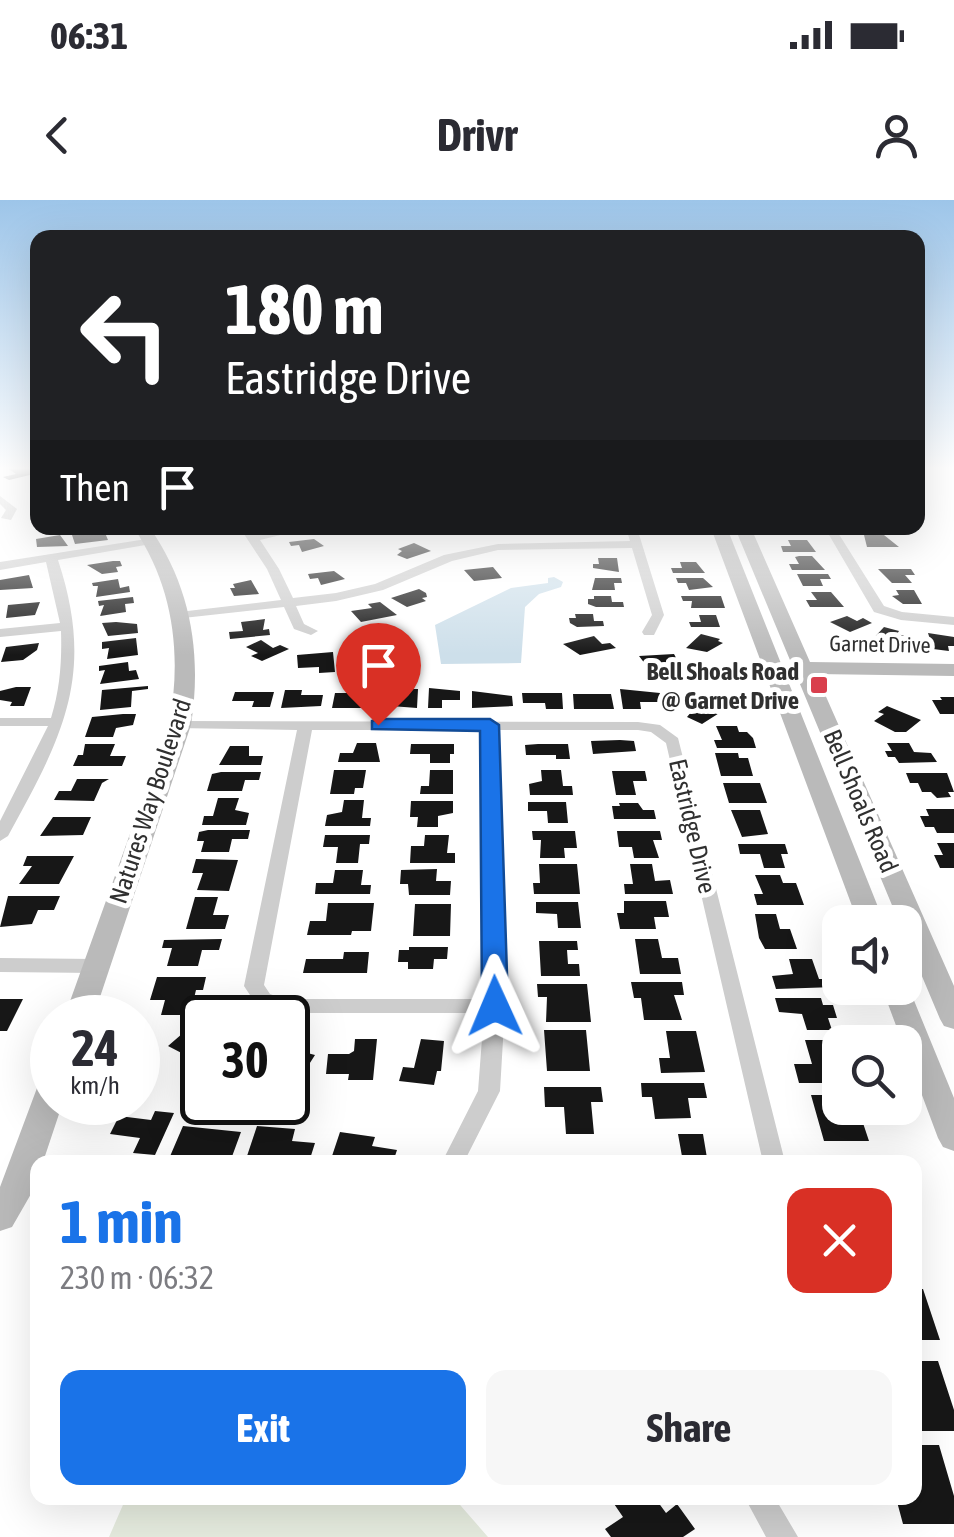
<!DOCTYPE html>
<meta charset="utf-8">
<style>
body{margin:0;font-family:"Asap Condensed",sans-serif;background:#f7f7f7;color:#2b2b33;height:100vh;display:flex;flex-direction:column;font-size:38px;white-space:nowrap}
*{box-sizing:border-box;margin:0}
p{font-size:32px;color:#7c7c81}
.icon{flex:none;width:55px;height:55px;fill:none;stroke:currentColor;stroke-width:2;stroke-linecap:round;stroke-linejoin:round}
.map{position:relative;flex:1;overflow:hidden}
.drawer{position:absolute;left:30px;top:955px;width:892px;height:350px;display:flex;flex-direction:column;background:#fff;border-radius:20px;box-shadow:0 10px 40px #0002}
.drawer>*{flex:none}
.guide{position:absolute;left:30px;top:30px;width:895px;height:305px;border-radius:20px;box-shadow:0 10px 40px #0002;background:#202124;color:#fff;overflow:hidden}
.fabs{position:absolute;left:822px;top:705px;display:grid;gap:20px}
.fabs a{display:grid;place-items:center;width:100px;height:100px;border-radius:20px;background:#fff;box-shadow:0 10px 40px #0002;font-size:50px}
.speed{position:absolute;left:30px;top:795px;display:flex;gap:20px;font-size:50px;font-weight:700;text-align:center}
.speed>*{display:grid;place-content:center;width:130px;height:130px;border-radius:50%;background:#fff;box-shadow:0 10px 40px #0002;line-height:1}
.speed small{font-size:25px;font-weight:400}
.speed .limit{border:5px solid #111;border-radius:15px;background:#fff;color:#111}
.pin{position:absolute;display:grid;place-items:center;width:85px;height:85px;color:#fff;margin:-102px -42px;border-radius:50% 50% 50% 0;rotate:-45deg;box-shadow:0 0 10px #0007}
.pin .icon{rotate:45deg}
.me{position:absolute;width:110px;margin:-55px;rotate:359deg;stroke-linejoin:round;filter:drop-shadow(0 0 8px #0008)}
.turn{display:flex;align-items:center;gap:35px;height:210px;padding:0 30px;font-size:45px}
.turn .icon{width:130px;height:130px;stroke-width:2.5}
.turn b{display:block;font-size:70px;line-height:85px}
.then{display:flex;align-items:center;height:95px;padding:0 30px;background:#0003;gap:20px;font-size:38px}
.round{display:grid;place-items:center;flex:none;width:105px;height:105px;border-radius:20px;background:#f7f7f7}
.head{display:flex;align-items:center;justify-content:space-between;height:170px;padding:0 30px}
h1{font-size:60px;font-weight:700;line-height:75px;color:#1a73e8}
.cta{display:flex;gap:20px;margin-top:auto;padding:20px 30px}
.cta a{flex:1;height:115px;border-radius:20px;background:#1a73e8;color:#fff;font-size:40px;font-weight:700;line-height:115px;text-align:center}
.cta a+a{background:#f7f7f7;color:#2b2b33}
.status{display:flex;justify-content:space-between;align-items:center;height:70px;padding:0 50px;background:#fff;direction:ltr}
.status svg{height:28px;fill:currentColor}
header{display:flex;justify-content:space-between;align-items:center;height:130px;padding:0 30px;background:#fff;font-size:45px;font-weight:700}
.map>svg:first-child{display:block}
</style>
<div class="status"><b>06:31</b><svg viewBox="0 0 49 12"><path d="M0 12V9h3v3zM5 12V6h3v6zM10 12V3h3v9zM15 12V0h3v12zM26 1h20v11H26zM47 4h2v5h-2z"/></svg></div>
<header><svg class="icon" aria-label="back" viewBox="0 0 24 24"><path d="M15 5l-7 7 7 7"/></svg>Drivr<svg class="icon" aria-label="person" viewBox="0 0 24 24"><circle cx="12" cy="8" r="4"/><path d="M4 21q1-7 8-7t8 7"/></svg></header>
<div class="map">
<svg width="954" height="1337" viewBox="0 0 954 1337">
<rect width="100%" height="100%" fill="#fff"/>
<path fill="#e6ecdf" d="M126 1298H454L488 1337H109Z"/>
<path fill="#cddfea" d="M554 377 563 382 561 387 539 394 525 407 521 463 441 464 435 425 511 388 548 383V378Z"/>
<path fill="#171717" d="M16 267 38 268V273L9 280 3 277 16 274 9 269Z
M103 328 108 340 75 344 72 335Z
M60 335 68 346 37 347 36 339Z
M864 335H884L899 347H867Z
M314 339 324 346 302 352 299 345 291 346 289 342Z
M788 340H807L816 352H783L781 346H791Z
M414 343 431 351 407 359 397 355 402 351 398 349Z
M799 356H812L825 370H792L789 364H799L795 357Z
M598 358H617L619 372 593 368V364H599Z
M113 361H120L122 366 116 367 118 372 102 374 87 365Z
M680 362H696L705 373H673L671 368H682Z
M493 367 502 378 474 381 464 370Z
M878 369H911L915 375H905L912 383H892Z
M334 371 345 379 321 385 318 378 310 379 308 374Z
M797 374H828L831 379H820L823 386H803Z
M29 375 33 388 0 390V380Z
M595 378H621L622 383H614L615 390H592Z
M676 378H703L713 387 689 390 686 383H678Z
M118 379 120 388 129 386 130 392 96 397 98 386H93L92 383Z
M251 380 259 394 234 396 230 388H235L233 384Z
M419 389 426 393 427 397 422 398 426 401 407 407 391 398Z
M896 390H914L922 404H903L892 396 899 395Z
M811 392H831L844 407H810L806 400H817Z
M594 396H611L612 402H623L624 407H596L588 404V399H594Z
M681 396H721L725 408H691L692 401H683Z
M133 397 134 403 125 404 126 412 100 416 104 405 99 406 98 401Z
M40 402 35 415 6 418 8 405Z
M380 402 397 415 361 422 351 411 372 408 368 404Z
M575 414H593L594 421H603L604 426 577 427 570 423 569 418H576Z
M699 415H716L720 427H691L689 422H701Z
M847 416 857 421 863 418 872 423 850 432 830 422Z
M265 419 263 430 269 429 270 435 230 439 229 432 243 431 241 422Z
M116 422 137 424 138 433 108 436 102 423Z
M884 427 899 431 897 434 913 438 908 444 871 441Z
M928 433 954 437V446H948L949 451 933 449Z
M701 434 720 439 718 441 723 443 707 452 686 448Z
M373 435 391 439 401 441 386 454 351 447 356 442 365 443Z
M594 436 602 444 610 443 616 448 580 455 563 444Z
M136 438 138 455 107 459 109 448 102 449V442Z
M261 440 273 448 280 445 289 449 262 461 251 456 258 453 246 447Z
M39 443 37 450 23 460 1 462 6 447Z
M333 452 335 472 319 473V467L298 468 297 455Z
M674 454 681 467 649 469 639 456Z
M128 462 129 471 136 470 139 479 100 484 105 470 99 471V466Z
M148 486V489L132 491 131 507 100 510 102 490Z
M16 487H31L24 506H10L12 502 0 500V491Z
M429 488 460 491V500H442V508H428Z
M395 489H418L417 508 378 505 379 494H395Z
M620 489 660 493 662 502H640L641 509H623Z
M285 490H302L301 495H323L321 506 281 508Z
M472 491 512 496 513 506 472 508Z
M235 492H274L270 507H252L254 501H232Z
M335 493H374L372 508H332Z
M522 493H562L563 509H546L545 503H523Z
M573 494H611L614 509H574Z
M940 497H954V514H940L932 500H942Z
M688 498 710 508 714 505 724 510 702 524 687 517 692 511 677 505Z
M887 506 921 520 906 532H895L874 521 884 514 878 512Z
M123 514H136L133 525 116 528 113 537H85L92 517Z
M716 526H737L739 532H747L753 538 756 548H717L714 540H722Z
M620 540 634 541 636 551 593 554 591 541Z
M357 543H376L380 562H338L340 553H353Z
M887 543H909L914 552 931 553 937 562 899 563 895 557H888L885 551H892Z
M85 544H115L110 556H126L122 566H73L78 555H83Z
M411 544H454V554H450V563H430V554H410Z
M538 544H568L570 559H556V555H526L525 545Z
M230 546H249V556H263L261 565H219Z
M715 553H738L739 558H748L753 576H721Z
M334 570H366L363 588H355L354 594H330Z
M430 570H453V594H420L421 586H429Z
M541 570H561L563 586H572L573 595H530L529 584 542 581Z
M612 571H645L647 581H633L636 595H616Z
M221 572H261L259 580H245L242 591H207L212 574Z
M906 573H947L954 592H948L951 597 937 598 931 592H922L918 583H910Z
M77 579H109L102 583 94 601 54 600 59 591H71Z
M723 583H760L767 603H729Z
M218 598H239L235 610 249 613 246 625H202L204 616H213Z
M344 600H364L362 618H371L370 626H325L327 615 342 612Z
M411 601H453V613L438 616V627H417L418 617H410Z
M528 602H566L568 623H548L547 611H528Z
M619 603H638L643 610H654L656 619H614L612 606H620Z
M926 609H954V633H937L934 627H925L920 616H929Z
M731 610H760L768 634 742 637Z
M53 617H91L83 635 40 636Z
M208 630H250L248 639H232L229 652H201L204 641H197L199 632Z
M532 631H575L577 648H564L565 658H540L541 640H533Z
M617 631H660L662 640H653L659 658H634L632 647H619Z
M325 635H370L369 644H360L358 663H336L338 647H323Z
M425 635H449L447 653H455V663H410L411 646H424Z
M937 643H954V668H940L934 655H943Z
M738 644H785L788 654H781L785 668H764L760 654H740Z
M27 656H74L59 684H19L32 666H23Z
M196 659 238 660 229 691 197 690 203 673H192Z
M539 664H577L580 694H534L533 683H540Z
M630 664H652L655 681 670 680 673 694H625L624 684H633Z
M437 669 436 681H451L450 695H409L408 684H400L401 670Z
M335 670H363L361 685H371L370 694H315L316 683H333Z
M755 675H780L783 683H796L804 705H757L754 694H763Z
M8 696H60L54 710H38L32 724 0 727Z
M195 697H218L213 715H229L225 729H186Z
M624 701H666L669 717H654L656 729H620L617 713H624Z
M536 702H578L581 728H558L557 714 536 713Z
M328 703H374L371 731H352L351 735H307L310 721H326Z
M415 704H451L450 736H413Z
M755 714H776L780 729H790L797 749H765L759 738Z
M222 739 219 750H202L198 766H167L172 748H162L164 740Z
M635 739H658L662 758H678L681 774H640Z
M539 741H577L578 750H567L568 764H579L580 776H541Z
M409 747H448L447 759H434L433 769H408V762H398L399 750H409Z
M344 752H369L367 773H303L306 759H343Z
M789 759H812L819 779H833L835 787 776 789 772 776 793 774Z
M157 777H206L203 790H196L190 815H161L165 800H150Z
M631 782H682L684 795H674L682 820H644L641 798H634Z
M537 784H587L591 822H546L547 797H538Z
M775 798H821L823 805H833L837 818H828L832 830H807L802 814 779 812Z
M0 799H23L7 831H0Z
M197 821 202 824 200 883 183 874 197 861 168 846Z
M544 830H586L590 871H547Z
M666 831H696L705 872 661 873 659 858H670Z
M355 839H377L373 880H348L349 874H326L328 854H349L354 851Z
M421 839 444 841 441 871H437L434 885 399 881 403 867 414 868Z
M805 840H831L840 862V883H799L794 864H812Z
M292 849 315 855 301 877 288 873V850Z
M641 883H704L707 898H688L691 918 655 919 652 897H642Z
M544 887H601L603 902H591L594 934H566L564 907H545Z
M811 895H840V908H858L869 941H824Z
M155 911 174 913 155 955 133 953 140 938 110 934 119 916 151 920Z
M183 926 241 932 230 962 168 961Z
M257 926 295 929 292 941 315 943 309 962H245Z
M340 932 375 937 372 946 397 950 393 962H330Z
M678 934H703L707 958H726L727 962H683Z
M915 1089H923L940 1140H915Z
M915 1161H938L954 1210V1231H915Z
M915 1245H939L954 1296V1324H903L896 1298H915Z
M610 1298H655L666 1313 677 1304 695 1329 683 1337H611L605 1329 623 1317Z"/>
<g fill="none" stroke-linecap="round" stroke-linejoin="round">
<path fill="#cdcdcd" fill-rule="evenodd" d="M0 296 17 309 11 320 1 318 6 310 0 304Z
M918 325 921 328 919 330 908 328Z
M240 328H251L256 334 285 328H302L301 330 260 340 279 369 293 398 336 393 375 384 444 355 498 344 630 341 626 328H637L664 415 654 435H644L642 432 652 415 632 348 498 350 452 361 383 390 336 401 296 406 304 424 318 431 311 435 294 429 284 407 174 419 173 416 179 412 281 400 267 369Z
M825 328H835L884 406 902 412 954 417V425L901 420 874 412Z
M153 338 157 339V343L58 360C96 475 63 536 8 636L0 641V621L48 526H0V518H51C60 489 62 461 61 431L0 437V429L60 423 46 362 0 370V362Z
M180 521 638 522 660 525 678 538 785 962H763L666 543 651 532 638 530H497L505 806 500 891 464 962H442L478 891 484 813H283L256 804 244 786 297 530 175 528V522ZM312 530H482L485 799H284L270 794 264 785Z
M0 758 96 759 103 761 106 766 103 771 96 773 0 772Z
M745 1298H775L798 1337H766Z"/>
<path fill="#bababa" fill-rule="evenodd" d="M134 328H150C191 387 202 454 191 525L93 818H64L169 525C182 455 174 388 134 328Z
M711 328H727L884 722H858Z
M735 328H751L810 462 954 464V476L816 474 954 786V829L944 826 940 819 905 736V722H899Z
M906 781 954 898V951L943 947 938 938 882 788H905Z
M52 876V902H63L43 962H38L35 987 12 1027 0 1031V987L37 888 41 880Z"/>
</g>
<linearGradient id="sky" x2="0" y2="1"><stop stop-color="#9dc5e9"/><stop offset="0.59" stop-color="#fff"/><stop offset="1" stop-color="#fff" stop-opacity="0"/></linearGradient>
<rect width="954" height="455" fill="url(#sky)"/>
<path fill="#1a73e8" stroke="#114b97" stroke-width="2.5" d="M378 519H490L499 525 508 806 504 813H486L482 806 480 531 372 529V521Z"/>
<rect fill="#d93f4d" stroke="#fff" stroke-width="4" x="809" y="475" width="20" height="20" rx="5"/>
<g text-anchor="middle" stroke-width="10" stroke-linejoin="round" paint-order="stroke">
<g font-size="22" fill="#303030" stroke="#fff">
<text transform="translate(880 444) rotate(1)" y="8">Garnet Drive</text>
</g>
<g font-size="25" font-weight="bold" fill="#303030" stroke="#fff" text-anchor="end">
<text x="799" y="480">Bell Shoals Road<tspan x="799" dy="29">@ Garnet Drive</tspan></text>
</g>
<g font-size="25" fill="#303030" stroke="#fff">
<text transform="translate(150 601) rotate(-72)" y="9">Natures Way Boulevard</text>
<text transform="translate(861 601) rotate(67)" y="9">Bell Shoals Road</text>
<text transform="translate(693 626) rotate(77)" y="9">Eastridge Drive</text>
</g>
</g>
</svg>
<div class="fabs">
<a><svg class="icon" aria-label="sound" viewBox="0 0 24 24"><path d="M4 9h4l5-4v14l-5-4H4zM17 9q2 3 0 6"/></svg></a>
<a><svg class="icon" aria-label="search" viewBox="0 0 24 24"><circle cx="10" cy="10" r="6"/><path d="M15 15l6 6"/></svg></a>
</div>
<div class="speed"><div>24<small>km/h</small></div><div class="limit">30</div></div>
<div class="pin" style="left:378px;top:525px;background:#d93025"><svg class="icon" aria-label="arrive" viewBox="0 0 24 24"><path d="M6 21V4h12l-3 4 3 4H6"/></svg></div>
<svg class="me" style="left:495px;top:806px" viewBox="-20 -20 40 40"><path d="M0-17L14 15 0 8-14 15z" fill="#1a73e8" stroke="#fff" stroke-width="4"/></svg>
<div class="guide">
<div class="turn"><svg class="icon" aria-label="left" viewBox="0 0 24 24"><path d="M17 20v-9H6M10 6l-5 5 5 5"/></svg><div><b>180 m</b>Eastridge Drive</div></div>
<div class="then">Then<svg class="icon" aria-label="arrive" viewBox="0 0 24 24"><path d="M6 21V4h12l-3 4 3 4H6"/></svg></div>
</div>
<section class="drawer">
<div class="head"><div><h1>1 min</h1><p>230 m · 06:32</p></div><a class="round" style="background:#d93025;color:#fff"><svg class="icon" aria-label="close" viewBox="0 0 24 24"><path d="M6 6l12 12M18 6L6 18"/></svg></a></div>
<div class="cta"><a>Exit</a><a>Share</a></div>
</section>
</div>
